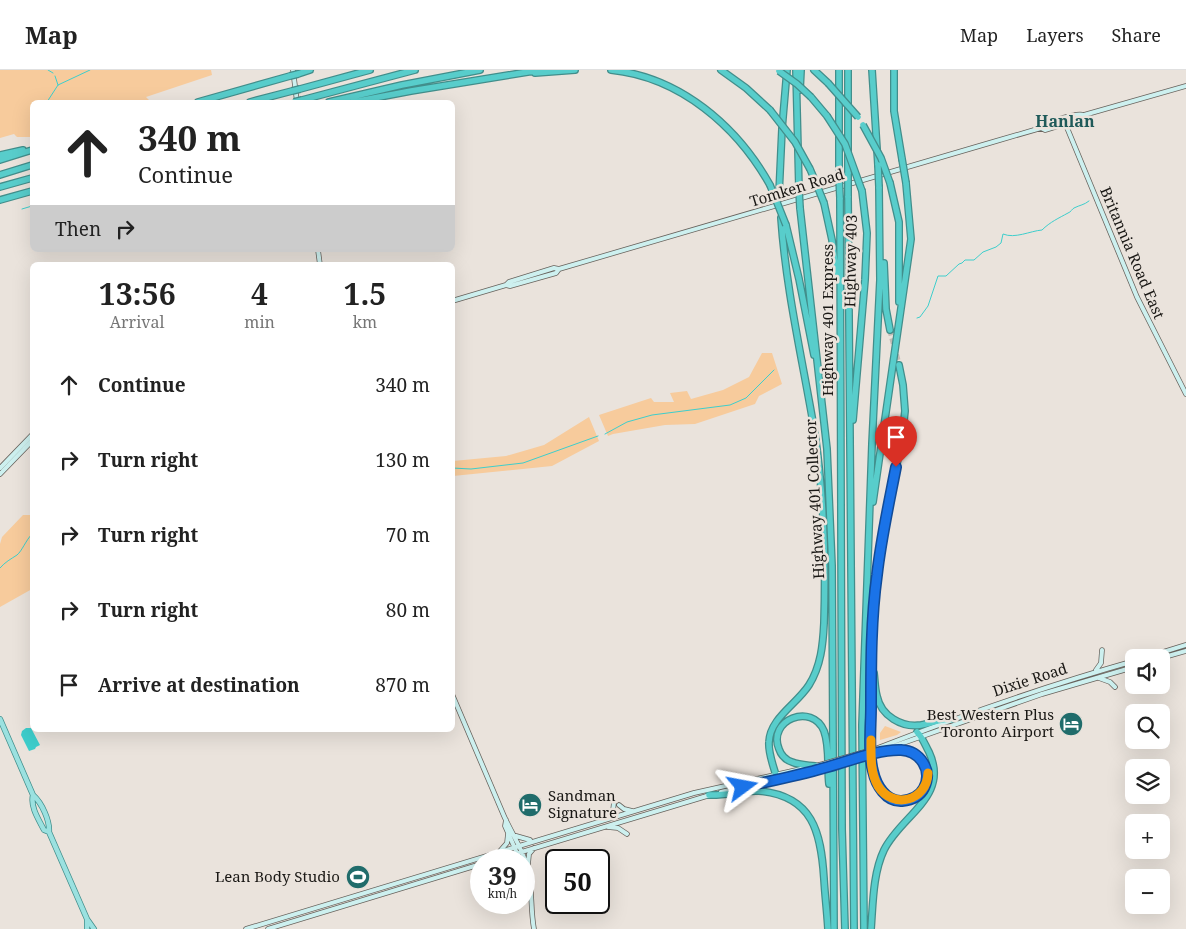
<!DOCTYPE html>
<meta charset="utf-8">
<style>
body{margin:0;font-family:"Noto Serif",serif;background:#f2f2f2;color:#222;height:100vh;display:flex;flex-direction:column;font-size:19px;white-space:nowrap}
*{box-sizing:border-box;margin:0}
p{font-size:16px;color:#767676}
.icon{flex:none;width:28px;height:28px;fill:none;stroke:currentColor;stroke-width:2;stroke-linecap:round;stroke-linejoin:round}
.map{position:relative;flex:1;overflow:hidden}
.sheet{position:absolute;left:30px;top:192px;width:425px;height:470px;display:flex;flex-direction:column;background:#fff;border-radius:8px;box-shadow:0 5px 20px #0002}
.sheet>*{flex:none}
.banner{position:absolute;left:30px;top:30px;width:425px;height:152px;border-radius:8px;box-shadow:0 5px 20px #0002;background:#fff;color:#222;overflow:hidden}
.controls{position:absolute;left:1125px;top:579px;display:grid;gap:10px}
.controls a{display:grid;place-items:center;width:45px;height:45px;border-radius:8px;background:#fff;box-shadow:0 5px 20px #0002;font-size:25px}
.speed{position:absolute;left:470px;top:779px;display:flex;gap:10px;font-size:25px;font-weight:700;text-align:center}
.speed>*{display:grid;place-content:center;width:65px;height:65px;border-radius:50%;background:#fff;box-shadow:0 5px 20px #0002;line-height:1}
.speed small{font-size:12px;font-weight:400}
.speed .limit{border:2px solid #111;border-radius:8px;background:#fff;color:#111}
.pin{position:absolute;display:grid;place-items:center;width:42px;height:42px;color:#fff;margin:-51px -21px;border-radius:50% 50% 50% 0;rotate:-45deg;box-shadow:0 0 5px #0007}
.pin .icon{rotate:45deg}
.me{position:absolute;width:55px;margin:-28px;rotate:77deg;stroke-linejoin:round;filter:drop-shadow(0 0 4px #0008)}
.turn{display:flex;align-items:center;gap:18px;height:105px;padding:0 25px;font-size:22px}
.turn .icon{width:65px;height:65px;stroke-width:2.5}
.turn b{display:block;font-size:35px;line-height:42px}
.then{display:flex;align-items:center;height:48px;padding:0 25px;background:#0003;gap:10px;font-size:19px}
.eta{display:flex;justify-content:space-evenly;align-items:center;height:85px;text-align:center}
.eta b{font-size:30px;font-weight:700;line-height:35px}
ul{padding:0;list-style:none}
li{display:flex;align-items:center;gap:15px;height:75px;padding:0 25px}
li div{flex:1}
li b{display:block;font-size:19px}
li em{font-style:normal}
header{display:flex;align-items:center;gap:30px;box-sizing:border-box;height:70px;padding:0 25px;background:#fff;border-bottom:1px solid #e0e0e0}
header strong{font-size:24px}
nav{display:flex;gap:28px;margin-inline-start:auto;font-size:18px}
.map>svg:first-child{display:block}
</style>
<header>
<strong>Map</strong>
<nav><a>Map</a><a>Layers</a><a>Share</a></nav>
</header>
<div class="map">
<svg width="1186" height="859" viewBox="0 0 1186 859">
<rect width="100%" height="100%" fill="#eae3dc"/>
<path fill="#f7cb9c" d="M0 0H211L212 5 146 27 149 30 147 32H32V67H17L14 64 0 68Z
M762 283H772L782 314 759 326 755 334 695 354 665 355 613 364 608 366 599 345 651 328 654 332H674L670 323 687 321 691 329 723 320 749 307Z
M589 347 599 371 552 396 453 406V391L506 386 544 375Z
M23 445H32V519L0 537V474L2 467Z
M885 656 901 662 897 665 880 670V663Z"/>
<path fill="#3ececc" d="M26 658H31L40 675 36 677 35 679 29 681 21 665 22 661Z"/>
<g fill="none" stroke-linecap="round" stroke-linejoin="round">
<path stroke="#3ececc" stroke-width="1" d="M48 0 53 3
M55 6 58 15
M47 32 58 15 90 0
M22 139 32 136
M917 248 920 247 928 236 938 206H946L959 194 962 193 965 190H974L983 182 996 177 1001 173 1003 164C1015 169 1030 161 1042 160 1050 152 1059 148 1068 143 1071 142 1072 139 1074 138 1080 135 1084 135 1089 131
M605 364 627 352 652 345 730 335 746 328 774 300
M452 398 471 399 523 393 598 366
M0 498C5 492 11 489 17 485 22 481 26 470 32 464"/>
<path stroke="#c0bab4" stroke-width="5.5" stroke-dasharray="5.5 3" stroke-linecap="butt" d="M890 260 899 295"/>
<g stroke="#68625c" stroke-width="5.5">
<path id="secondary" d="M293 0 297 32
M1063 48 1137 227 1186 324
M1041 58C1046 52 1077 42 1084 45L1186 16
M318 180 320 195
M506 215 509 212 554 198 559 199
M452 231 506 215 510 216 556 203 559 199 986 74 1041 58 1045 60 1081 49 1084 45
M0 398 32 365
M0 404 32 371
M1144 588 1186 575
M1161 588 1186 581
M1096 600 1101 593 1102 580
M1099 608 1110 612 1115 617
M452 624 504 746C511 762 522 778 527 796 533 816 530 838 534 859
M875 679C960 646 1046 616 1134 591
M886 679 1042 624 1134 597
M721 722 821 699
M619 735 624 739 632 741
M608 748 613 741 614 732
M506 750 505 756 520 790
M608 757 618 758 627 764
M516 766 530 770
M500 781 507 773 508 764
M506 787 515 790
M495 790 710 725
M528 794 529 784 534 778
M246 859 694 723 823 694
M268 859 481 794"/>
</g>
<g stroke="#428e8b" stroke-width="6">
<path id="primary" d="M0 649 33 725C42 733 50 751 49 762L87 849 94 859
M33 725C30 737 39 750 44 760L49 762
M87 849V859"/>
</g>
<g stroke="#428e8b" stroke-width="8">
<path id="highway" d="M611 0C680 7 737 56 770 115
M721 0 746 18 770 40
M796 0 799 120
M814 0 828 13
M848 0V104
M872 0 878 95
M894 0V41L902 89
M535 3 575 0
M298 4 310 0
M300 19 370 0
M800 20 801 0
M811 27 827 46
M302 30 415 0
M198 32 290 6
M250 32 292 21
M329 32 402 15 480 0
M353 32 411 21 540 0
M0 85 23 80
M0 90 32 80
M810 99 816 113
M0 105 32 95
M839 107V0
M890 113 899 152V232
M0 117 32 108
M779 124 782 59 787 0
M848 126 854 859
M840 128 842 759 845 859
M0 130 32 121
M824 133 832 170 837 208
M800 138 827 379 832 496 834 859
M786 155 799 209 814 285
M884 193 886 239 890 260
M853 350 865 210 867 163 862 121
M873 432 911 169 906 113
M874 603C875 611 875 619 877 626 881 646 902 658 921 655 932 653 941 649 952 649
M875 683C885 682 896 679 905 681 913 682 920 687 924 694 944 729 877 756 871 690V597L875 526 882 472 902 368 905 341 903 315 899 295
M815 696C807 695 799 695 792 692 786 690 781 685 779 679 767 650 812 632 824 661 830 677 827 698 829 714
M777 709C774 697 768 684 769 672 770 648 797 634 809 615 821 596 823 574 824 553 826 490 824 427 815 364 803 292 786 221 781 148
M709 725C726 726 742 720 759 721 813 726 821 762 824 809 825 826 827 842 828 859
M864 859 862 655 872 374 880 210 879 117
M871 859C873 833 873 803 884 780 901 745 950 727 929 682 925 675 923 668 917 662"/>
</g>
<use href="#secondary" stroke="#cdf0ef" stroke-width="4"/>
<use href="#primary" stroke="#9be1e0" stroke-width="4.5"/>
<use href="#highway" stroke="#58cdcb" stroke-width="5.5"/>
<g stroke="#68625c" stroke-width="5.5" stroke-linecap="butt">
<path id="secondary-bridge" d="M823 694 875 679
M821 699 875 683"/>
</g>
<g stroke="#428e8b" stroke-width="8" stroke-linecap="butt">
<path id="highway-bridge" d="M779 1 797 14 811 27
M290 6 298 4
M828 13 858 47
M292 21 300 19
M294 32 302 30
M770 40 795 72 810 99
M827 46 845 74 862 121
M863 55 881 88 890 113
M902 89 906 113
M878 95 879 117
M848 104V126
M839 107 840 128
M816 113 824 133
M770 115 786 155
M799 120 800 138"/>
</g>
<use href="#secondary-bridge" stroke="#cdf0ef" stroke-width="4"/>
<use href="#highway-bridge" stroke="#58cdcb" stroke-width="5.5"/>
</g>
<g fill="none" stroke-linecap="round" stroke-linejoin="round">
<g stroke="#114b97" stroke-width="12">
<path id="route" d="M743 717C770 711 797 706 824 698 847 692 878 679 901 680 920 681 933 700 924 718 920 726 911 730 902 731 886 732 876 715 873 701 868 683 871 657 871 637 871 593 871 549 877 505 881 469 889 433 896 397"/>
</g>
<use href="#route" stroke="#1a73e8" stroke-width="9"/>
<path stroke="#f59e0b" stroke-width="9" d="M871 670C871 685 870 702 878 716 893 740 927 731 928 703"/>
</g>
<defs>
<g id="hotel-disc" transform="scale(1.25)"><circle r="9.5" fill="#206c6b" stroke="#eae3dc"/><path d="M-6-4.5h1.5V1H6V5H4.5V3h-9V5H-6ZM-4 0a1.8 1.8 0 1 1 3.6 0ZM.5 0V-2.5h3Q6-2.5 6 0Z" fill="#fff"/></g>
<g id="stadium-disc" transform="scale(1.25)"><circle r="9.5" fill="#206c6b" stroke="#eae3dc"/><path d="M0-5a6.5 5 0 1 0 0 10a6.5 5 0 1 0 0-10ZM-3.5-1.8h7v3.6h-7Z" fill="#fff"/></g>
</defs>
<g fill-rule="evenodd">
<use href="#hotel-disc" x="1071" y="654"/>
<use href="#hotel-disc" x="530" y="735"/>
<use href="#stadium-disc" x="358" y="807"/>
</g>
<g text-anchor="middle" stroke-width="5" stroke-linejoin="round" paint-order="stroke">
<g font-size="15" fill="#1a1815" stroke="#eae3dc">
<text transform="translate(797 118) rotate(-17)" y="5">Tomken Road</text>
<text transform="translate(1132 183) rotate(67)" y="5">Britannia Road East</text>
<text transform="translate(851 191) rotate(-89)" y="5">Highway 403</text>
<text transform="translate(828 250) rotate(-90)" y="5">Highway 401 Express</text>
<text transform="translate(815 429) rotate(-93)" y="5">Highway 401 Collector</text>
<text transform="translate(1030 610) rotate(-18)" y="5">Dixie Road</text>
</g>
<g font-size="15" fill="#1a1815" stroke="#eae3dc" text-anchor="end">
<text x="1054" y="650">Best Western Plus<tspan x="1054" dy="17">Toronto Airport</tspan></text>
<text x="548" y="731" text-anchor="start">Sandman<tspan x="548" dy="17">Signature</tspan></text>
<text x="340" y="812">Lean Body Studio</text>
</g>
<g font-size="16" font-weight="bold" fill="#1f5a59" stroke="#eae3dc">
<text x="1065" y="57">Hanlan</text>
</g>
</g>
</svg>
<div class="controls">
<a><svg class="icon" aria-label="sound" viewBox="0 0 24 24"><path d="M4 9h4l5-4v14l-5-4H4zM17 9q2 3 0 6"/></svg></a>
<a><svg class="icon" aria-label="search" viewBox="0 0 24 24"><circle cx="10" cy="10" r="6"/><path d="M15 15l6 6"/></svg></a>
<a><svg class="icon" aria-label="layers" viewBox="0 0 24 24"><path d="M12 4l9 5-9 5-9-5zM3 14l9 5 9-5"/></svg></a>
<a>+</a>
<a>−</a>
</div>
<div class="speed"><div>39<small>km/h</small></div><div class="limit">50</div></div>
<div class="pin" style="left:896px;top:397px;background:#d93025"><svg class="icon" aria-label="arrive" viewBox="0 0 24 24"><path d="M6 21V4h12l-3 4 3 4H6"/></svg></div>
<svg class="me" style="left:743px;top:717px" viewBox="-20 -20 40 40"><path d="M0-17L14 15 0 8-14 15z" fill="#1a73e8" stroke="#fff" stroke-width="4"/></svg>
<div class="banner">
<div class="turn"><svg class="icon" aria-label="ahead" viewBox="0 0 24 24"><path d="M12 20V5M6 11l6-6 6 6"/></svg><div><b>340 m</b>Continue</div></div>
<div class="then">Then<svg class="icon" aria-label="right" viewBox="0 0 24 24"><path d="M7 20v-9h11M14 6l5 5-5 5"/></svg></div>
</div>
<section class="sheet">
<div class="eta">
<div><b>13:56</b><p>Arrival</p></div>
<div><b>4</b><p>min</p></div>
<div><b>1.5</b><p>km</p></div>
</div>
<ul>
<li><svg class="icon" aria-label="ahead" viewBox="0 0 24 24"><path d="M12 20V5M6 11l6-6 6 6"/></svg><div><b>Continue</b></div><em>340 m</em></li>
<li><svg class="icon" aria-label="right" viewBox="0 0 24 24"><path d="M7 20v-9h11M14 6l5 5-5 5"/></svg><div><b>Turn right</b></div><em>130 m</em></li>
<li><svg class="icon" aria-label="right" viewBox="0 0 24 24"><path d="M7 20v-9h11M14 6l5 5-5 5"/></svg><div><b>Turn right</b></div><em>70 m</em></li>
<li><svg class="icon" aria-label="right" viewBox="0 0 24 24"><path d="M7 20v-9h11M14 6l5 5-5 5"/></svg><div><b>Turn right</b></div><em>80 m</em></li>
<li><svg class="icon" aria-label="arrive" viewBox="0 0 24 24"><path d="M6 21V4h12l-3 4 3 4H6"/></svg><div><b>Arrive at destination</b></div><em>870 m</em></li>
</ul>
</section>
</div>
